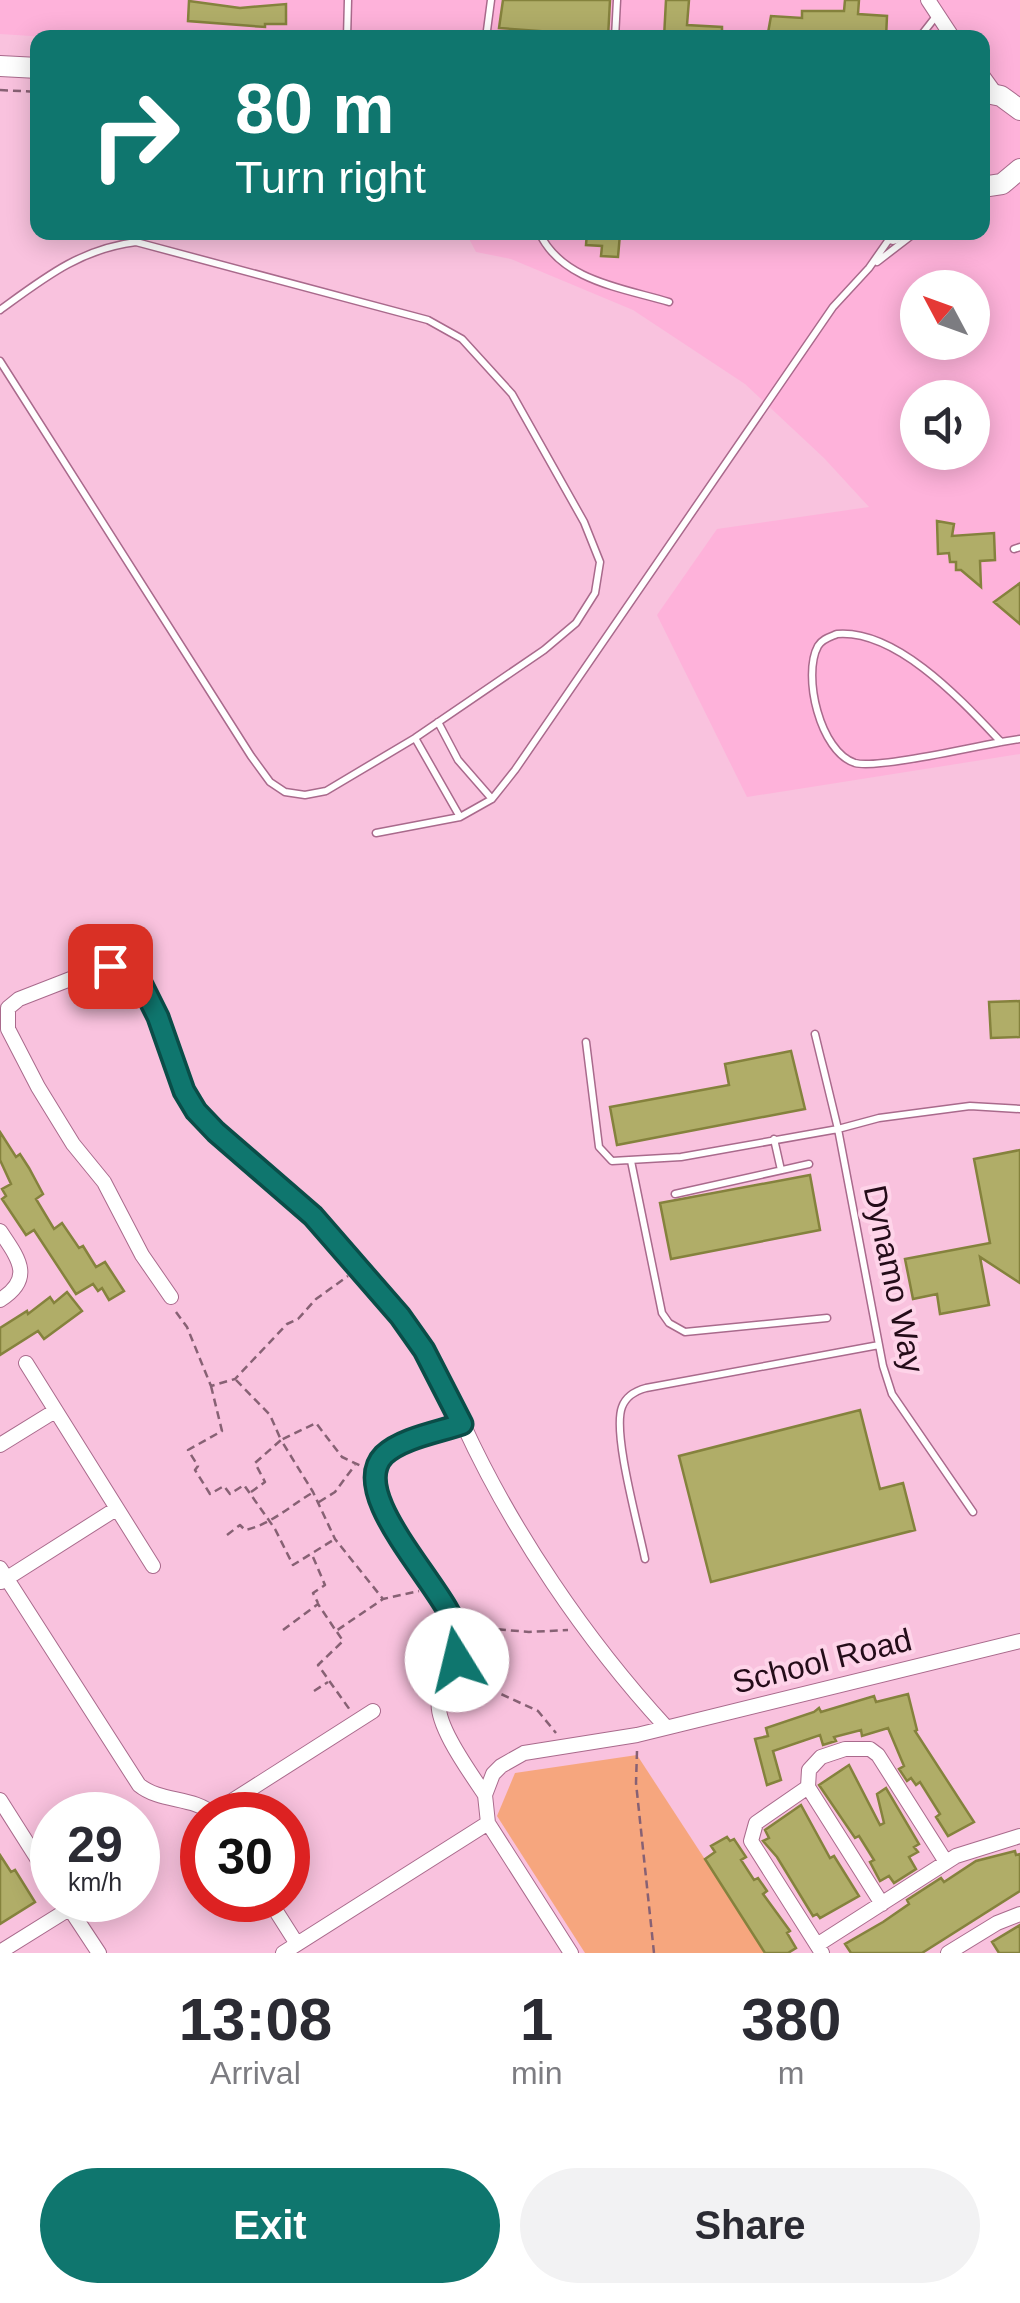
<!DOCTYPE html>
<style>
body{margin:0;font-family:Helvetica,sans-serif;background:#f2f2f3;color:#2b2b33;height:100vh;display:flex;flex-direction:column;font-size:38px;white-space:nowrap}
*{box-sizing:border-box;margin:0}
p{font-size:32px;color:#7c7c81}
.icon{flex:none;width:55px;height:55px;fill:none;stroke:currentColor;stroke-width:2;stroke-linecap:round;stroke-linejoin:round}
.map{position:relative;height:1953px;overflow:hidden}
.panel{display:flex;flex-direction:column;background:#fff;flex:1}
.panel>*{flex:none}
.hud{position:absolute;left:30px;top:30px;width:960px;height:210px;border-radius:20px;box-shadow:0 5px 25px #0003;background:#0f766e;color:#fff;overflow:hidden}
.needle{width:65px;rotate:311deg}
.tools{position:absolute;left:900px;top:270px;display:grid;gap:20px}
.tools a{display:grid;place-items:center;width:90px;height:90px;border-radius:50%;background:#fff;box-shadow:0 5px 25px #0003;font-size:50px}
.speed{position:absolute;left:30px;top:1792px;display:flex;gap:20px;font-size:50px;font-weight:700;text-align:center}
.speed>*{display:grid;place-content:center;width:130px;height:130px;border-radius:50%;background:#fff;box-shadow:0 5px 25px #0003;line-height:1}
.speed small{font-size:25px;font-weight:400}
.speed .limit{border:15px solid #d22;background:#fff;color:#111}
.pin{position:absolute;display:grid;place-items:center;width:85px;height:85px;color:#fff;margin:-42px;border-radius:20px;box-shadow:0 5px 15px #0006}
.me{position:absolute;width:110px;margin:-55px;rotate:351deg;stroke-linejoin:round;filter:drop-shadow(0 0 8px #0008)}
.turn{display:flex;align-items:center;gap:35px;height:210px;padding:0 40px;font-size:45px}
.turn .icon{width:130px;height:130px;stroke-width:2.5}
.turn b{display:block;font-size:70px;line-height:85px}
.eta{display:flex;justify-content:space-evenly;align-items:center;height:170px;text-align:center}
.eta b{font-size:60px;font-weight:600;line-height:70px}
.action{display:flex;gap:20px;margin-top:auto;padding:20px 40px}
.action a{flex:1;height:115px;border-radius:60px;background:#0f766e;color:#fff;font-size:40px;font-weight:600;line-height:115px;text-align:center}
.action a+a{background:#f2f2f3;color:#2b2b33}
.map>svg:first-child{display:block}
</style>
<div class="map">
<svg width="1020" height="1953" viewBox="0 0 1020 1953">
<rect width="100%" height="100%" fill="#f9c2de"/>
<path fill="#feb2da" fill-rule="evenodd" d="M0 0H1020V754L747 797 657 615 717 529 869 507 824 458 745 384 633 310 511 259 476 252 466 233 982 232V38L47 37 0 34ZM918 288H972V342H918ZM918 398H972V452H918Z"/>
<path fill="#f6a67e" d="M637 1755 766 1953H585L497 1816 515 1773Z"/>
<path fill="#b0ad68" stroke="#85823d" stroke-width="2.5" d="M503 0H610L608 38H551V32L499 28Z
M666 0H689L687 25 722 27V38H664Z
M845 0H859L858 14 887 16 886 38H801L768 33 771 16 802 18V11H844Z
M189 1 240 8 286 4V24H265V27L188 21Z
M587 232 620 234 618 257 601 256 602 246 586 245Z
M937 521 954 524 952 536 994 533 995 560 980 561 981 587 961 570H956V562H950L949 553 938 554Z
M1020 583V624L994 602Z
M1020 1001V1037L991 1038 989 1002Z
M791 1051 805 1109 617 1145 610 1107 729 1085 725 1064Z
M0 1132 16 1157 20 1154 29 1168 43 1194 36 1199 54 1229 62 1223 79 1248 83 1246 96 1267 105 1262 124 1291 109 1300 102 1288 98 1291 93 1284 76 1294 34 1230 26 1235 2 1199 6 1196 2 1189 11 1184 0 1160Z
M1020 1150V1283L980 1257 989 1305 940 1314 937 1294 913 1299 905 1259 990 1243 974 1159Z
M810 1175 820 1230 671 1259 660 1203Z
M67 1292 82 1311 44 1339 38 1331 0 1355V1328L27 1311 28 1314 50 1297 54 1303Z
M860 1410 880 1489 903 1483 915 1530 711 1582 679 1456Z
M908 1694 917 1730 915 1731 974 1822 948 1836 936 1817 940 1814 920 1782 916 1785 911 1778 907 1781 899 1769 904 1766 888 1728 862 1736 861 1730 834 1737 836 1741 823 1745 820 1735 773 1751 781 1780 767 1785 755 1739 768 1736 766 1728 814 1712 819 1708 821 1712 874 1696 876 1702Z
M849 1765 880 1825 884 1823 877 1794 886 1788 919 1844 914 1847 918 1852 909 1857 916 1869 894 1883 889 1876 880 1881 870 1862 874 1860 859 1836 855 1838 819 1785Z
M801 1805 830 1858 834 1856 859 1896 820 1918 817 1914 813 1916 777 1857 763 1841 769 1838 765 1830Z
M727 1837 730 1841 734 1839 746 1857 741 1860 754 1880 758 1878 767 1891 763 1894 790 1931 787 1933 796 1948 788 1953H765L705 1859 715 1852 711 1846Z
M1015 1851 1016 1855 1020 1854V1891L922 1953H851L845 1944 883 1922 909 1904 907 1900 941 1878 944 1882 976 1861Z
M0 1855 11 1872 15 1870 35 1902 0 1924Z
M1020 1925V1953H999L992 1942Z"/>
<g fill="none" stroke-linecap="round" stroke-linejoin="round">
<g stroke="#a96a8c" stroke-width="9">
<path id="lane" d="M347 38 348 0
M486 38 491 0
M615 38 617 0
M919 38 937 15
M539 232C561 281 623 288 669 302
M877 262 916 232
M0 310C44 278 80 249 136 242L428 320 462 339 512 394 584 522 600 562 595 593 576 623 544 650 415 738 326 791 305 795 285 792 270 782 251 756 0 361
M1014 549 1020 547
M438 722 458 760 492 799
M415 738 460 817
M1001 742C963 702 897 629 837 634 830 637 822 639 818 646 802 675 820 752 855 763 876 769 973 747 1001 742L1020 739
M376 833 460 817 492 799 515 770 833 307 869 268 890 238
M815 1034 838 1129 883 1366 892 1394 973 1512
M586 1042 599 1147 612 1161 681 1157 838 1129 879 1118 970 1106 1020 1109
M774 1139 781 1170
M631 1161 662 1313 669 1323 685 1332 827 1318
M675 1194 809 1164
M645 1559C639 1528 612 1433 622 1407 626 1396 635 1391 646 1388L879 1345"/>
</g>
<g stroke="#a96a8c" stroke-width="16">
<path id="street" d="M928 0 953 38
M982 75 995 93
M0 1231C18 1258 35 1278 0 1300
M171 1297 142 1255 104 1182 73 1144 38 1087 8 1029V1008L19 999 91 971 118 965 129 969 140 981 158 1017 184 1091 196 1111 216 1133 313 1216 400 1315 424 1351 463 1424
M26 1363 153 1566
M0 1445 55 1411
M0 1568 139 1785C161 1803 194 1796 214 1815
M1 1582 116 1509
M808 1787 882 1904
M485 1795C472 1775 434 1724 439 1700 444 1678 464 1660 459 1636 451 1593 343 1496 385 1455 403 1438 439 1432 463 1424 512 1531 586 1640 666 1727
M0 1800 52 1882
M213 1813 373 1711
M64 1900 99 1953
M269 1900 297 1944
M817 1945 956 1856 1020 1836
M0 1952 69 1909
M283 1953 488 1823
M571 1953 488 1823 485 1795 493 1774 501 1766 524 1753 637 1735 1020 1641
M822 1953 751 1841 756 1823 808 1787 809 1770 821 1757 845 1749H870L878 1755 946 1862
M948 1953 997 1923 1020 1914"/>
</g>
<g stroke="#a96a8c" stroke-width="22">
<path id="secondary" d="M0 66 38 68
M982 92 1001 96 1020 110
M982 187 1002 184 1020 169
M893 234V232"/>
</g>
<path stroke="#876174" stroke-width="2.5" stroke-dasharray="8 5" stroke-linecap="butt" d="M0 90 38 92
M176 1312 187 1327 211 1386 235 1379 287 1324 298 1319 316 1299 348 1276
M236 1380 270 1415 281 1440 316 1423 342 1457 363 1467
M211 1386 222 1431 188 1450 198 1466 195 1470 210 1494 224 1486 230 1494 244 1485 275 1529 293 1565 335 1539
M251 1492 265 1482 255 1463 281 1440 313 1492 335 1539 383 1599
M319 1502 335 1492 355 1465
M227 1535 240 1525 245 1530C270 1525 290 1506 312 1493
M313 1557 325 1585 313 1593 318 1603
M472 1627 529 1632 568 1630
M283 1630 318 1604 336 1631 383 1599 419 1591
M337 1632 343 1641 318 1665 350 1710
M466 1678 538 1711 556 1733
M314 1691 328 1682
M637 1751 636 1783 654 1953"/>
<use href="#lane" stroke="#fff" stroke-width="6"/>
<use href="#street" stroke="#fff" stroke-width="14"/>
<use href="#secondary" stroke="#fff" stroke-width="20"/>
</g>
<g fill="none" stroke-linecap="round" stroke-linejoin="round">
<g stroke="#0a4d48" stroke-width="25">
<path id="route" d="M110 966 129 969 140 981 158 1017 184 1091 196 1111 216 1132 313 1216 400 1316 424 1350 462 1424C439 1432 402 1438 384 1455 344 1496 452 1593 459 1637 461 1645 459 1652 457 1660"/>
</g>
<use href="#route" stroke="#0f766e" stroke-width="18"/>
</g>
<g text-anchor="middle" stroke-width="8" stroke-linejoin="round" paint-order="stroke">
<g font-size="32" fill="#240c19" stroke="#fed4e9">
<text transform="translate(894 1279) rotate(78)" y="11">Dynamo Way</text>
<text transform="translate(822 1661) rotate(-14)" y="11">School Road</text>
</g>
</g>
</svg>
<div class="tools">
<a><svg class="needle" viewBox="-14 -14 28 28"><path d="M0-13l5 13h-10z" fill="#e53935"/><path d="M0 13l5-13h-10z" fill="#7c7c81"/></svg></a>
<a><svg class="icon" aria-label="sound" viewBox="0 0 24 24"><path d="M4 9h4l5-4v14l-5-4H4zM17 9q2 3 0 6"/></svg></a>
</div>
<div class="speed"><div>29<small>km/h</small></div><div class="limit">30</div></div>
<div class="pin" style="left:110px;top:966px;background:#d93025"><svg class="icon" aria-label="arrive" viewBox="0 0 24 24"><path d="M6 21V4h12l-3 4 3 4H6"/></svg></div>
<svg class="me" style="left:457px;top:1660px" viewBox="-20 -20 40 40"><circle r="19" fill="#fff"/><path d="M0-13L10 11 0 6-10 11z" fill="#0f766e"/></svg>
<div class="hud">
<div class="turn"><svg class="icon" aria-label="right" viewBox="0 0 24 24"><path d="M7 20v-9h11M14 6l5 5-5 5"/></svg><div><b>80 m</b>Turn right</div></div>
</div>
</div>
<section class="panel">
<div class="eta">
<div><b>13:08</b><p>Arrival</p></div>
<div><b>1</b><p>min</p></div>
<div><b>380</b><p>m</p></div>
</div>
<div class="action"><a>Exit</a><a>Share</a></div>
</section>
